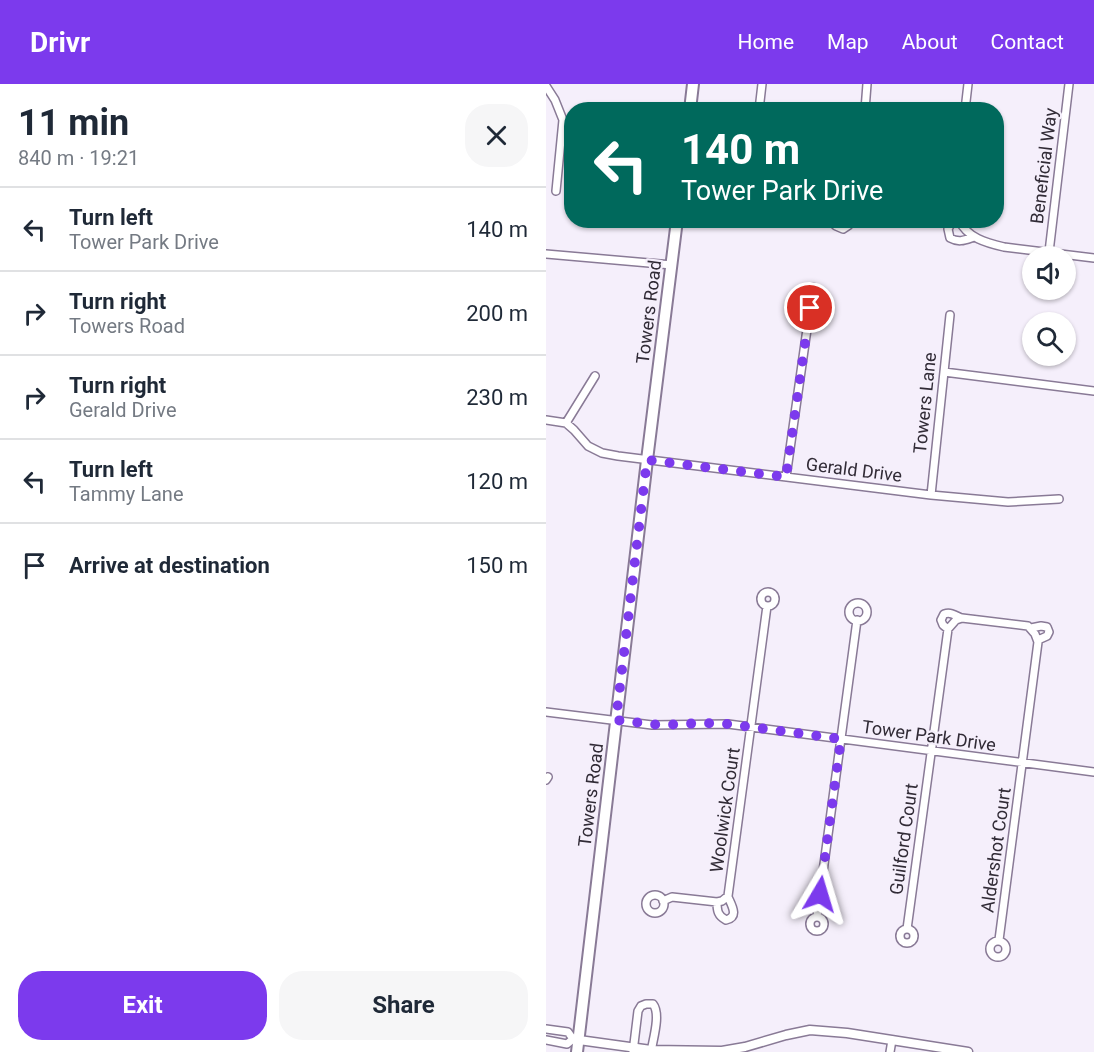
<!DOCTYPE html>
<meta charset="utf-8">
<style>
body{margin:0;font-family:Roboto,sans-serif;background:#f6f6f7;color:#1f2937;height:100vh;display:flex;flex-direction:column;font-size:22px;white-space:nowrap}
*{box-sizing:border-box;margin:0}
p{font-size:20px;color:#747a83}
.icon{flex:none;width:33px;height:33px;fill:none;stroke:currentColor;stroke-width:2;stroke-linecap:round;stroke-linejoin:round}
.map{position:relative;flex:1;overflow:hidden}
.side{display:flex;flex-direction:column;background:#fff;width:546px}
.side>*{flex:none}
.hud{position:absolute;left:18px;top:18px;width:440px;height:126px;border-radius:24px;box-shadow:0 2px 4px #0004;background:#00695c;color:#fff;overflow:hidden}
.fabs{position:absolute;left:476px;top:162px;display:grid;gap:12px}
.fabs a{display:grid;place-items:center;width:54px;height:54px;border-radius:50%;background:#fff;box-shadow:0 2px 4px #0004;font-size:30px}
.pin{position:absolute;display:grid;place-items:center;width:51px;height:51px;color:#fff;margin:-26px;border:3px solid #fff;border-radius:50%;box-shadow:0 2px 6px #0007}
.me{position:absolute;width:66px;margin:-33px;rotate:7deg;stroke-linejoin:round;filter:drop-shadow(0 0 4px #0008)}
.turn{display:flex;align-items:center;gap:21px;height:126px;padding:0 18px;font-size:27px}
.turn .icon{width:78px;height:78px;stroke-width:2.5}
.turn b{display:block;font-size:42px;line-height:51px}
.round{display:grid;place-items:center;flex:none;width:63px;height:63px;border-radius:24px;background:#f6f6f7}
.head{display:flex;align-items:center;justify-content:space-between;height:102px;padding:0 18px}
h1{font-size:36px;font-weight:700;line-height:45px}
.cta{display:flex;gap:12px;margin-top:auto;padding:12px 18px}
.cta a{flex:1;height:69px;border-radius:24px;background:#7c3aed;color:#fff;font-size:24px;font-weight:700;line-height:69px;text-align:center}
.cta a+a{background:#f6f6f7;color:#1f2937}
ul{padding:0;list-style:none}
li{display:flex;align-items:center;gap:18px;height:84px;padding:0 18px;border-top:2px solid #e0e1e3}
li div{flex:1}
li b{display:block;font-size:22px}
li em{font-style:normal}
header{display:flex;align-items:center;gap:36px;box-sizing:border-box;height:84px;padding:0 30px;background:#7c3aed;color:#fff}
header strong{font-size:28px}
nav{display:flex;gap:33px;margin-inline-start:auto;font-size:21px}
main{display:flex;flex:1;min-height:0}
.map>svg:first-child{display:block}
</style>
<header>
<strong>Drivr</strong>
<nav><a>Home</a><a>Map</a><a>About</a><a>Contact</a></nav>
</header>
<main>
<section class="side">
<div class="head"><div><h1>11 min</h1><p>840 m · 19:21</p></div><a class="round"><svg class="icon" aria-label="close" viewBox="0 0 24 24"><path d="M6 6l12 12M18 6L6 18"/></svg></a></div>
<ul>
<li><svg class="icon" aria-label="left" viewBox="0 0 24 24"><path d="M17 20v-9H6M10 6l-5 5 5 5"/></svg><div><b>Turn left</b><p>Tower Park Drive</p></div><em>140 m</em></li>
<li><svg class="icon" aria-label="right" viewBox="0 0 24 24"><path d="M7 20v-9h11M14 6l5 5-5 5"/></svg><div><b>Turn right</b><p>Towers Road</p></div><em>200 m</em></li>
<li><svg class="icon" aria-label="right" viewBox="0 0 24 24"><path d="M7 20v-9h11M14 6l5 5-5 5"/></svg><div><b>Turn right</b><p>Gerald Drive</p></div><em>230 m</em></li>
<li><svg class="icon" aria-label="left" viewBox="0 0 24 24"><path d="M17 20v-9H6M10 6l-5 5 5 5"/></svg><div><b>Turn left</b><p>Tammy Lane</p></div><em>120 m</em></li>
<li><svg class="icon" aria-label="arrive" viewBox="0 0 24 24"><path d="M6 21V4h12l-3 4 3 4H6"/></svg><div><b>Arrive at destination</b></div><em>150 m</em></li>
</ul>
<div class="cta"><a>Exit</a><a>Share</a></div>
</section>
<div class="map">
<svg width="548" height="968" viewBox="0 0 548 968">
<rect width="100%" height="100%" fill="#f5effb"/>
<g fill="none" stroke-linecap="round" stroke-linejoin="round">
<g stroke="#897a96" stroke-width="10">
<path id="minor" d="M0 2 9 16 17 36 10 107
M213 26 216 0
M319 26 321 0
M419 26 422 0
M201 136 203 138 211 139 213 136
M259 136H267
M284 136 290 142 297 145 303 141 305 136
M407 136 402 145 404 154C413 159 419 156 428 153
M413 136C421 154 441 159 458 163L548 174
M503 168 523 0
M0 170 126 181
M398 288 548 307
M0 336 20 339 28 346 42 362 56 369 72 372 385 411 462 418 513 415
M20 339 49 292
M240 393 267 203
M385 411 404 231
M215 515a7 7 0 1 1 14 0a7 7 0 1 1-14 0Z
M303 528a9 9 0 1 1 18 0a9 9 0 1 1-18 0Z
M485 544 495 542 501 543 503 548 501 552 492 556
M402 545 397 541 395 536 398 530C405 528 409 531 415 534
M0 628 106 641 182 640 548 688
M0 696 2 693
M100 820a9 9 0 1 1 18 0a9 9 0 1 1-18 0Z
M117 817 126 813 171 818 176 817 182 812 221 522
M171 818C171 827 172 832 180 836 193 833 186 822 182 813
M271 832 311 536
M264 840a7 7 0 1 1 14 0a7 7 0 1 1-14 0Z
M361 845 402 545 410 536 416 534 482 542 489 550 492 558 453 856
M354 852a7 7 0 1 1 14 0a7 7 0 1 1-14 0Z
M444 865a8 8 0 1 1 16 0a8 8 0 1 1-16 0Z
M0 945 22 948 27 955
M0 956 21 960 27 955 33 956
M87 968 92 927 95 922 100 920H107C115 930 107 955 105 968
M344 968 346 956"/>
</g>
<g stroke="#897a96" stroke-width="11">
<path id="tertiary" d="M33 956 105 966 176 967 199 963 240 951 264 946 301 949 422 968"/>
</g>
<g stroke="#897a96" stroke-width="14">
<path id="secondary" d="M144 26 147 0
M31 968 101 376 131 136"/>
</g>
<use href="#minor" stroke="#fff" stroke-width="7"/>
<use href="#tertiary" stroke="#fff" stroke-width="8"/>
<use href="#secondary" stroke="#fff" stroke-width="10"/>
</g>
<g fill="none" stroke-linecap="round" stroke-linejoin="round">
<path stroke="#7c3aed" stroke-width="10" stroke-dasharray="0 18" d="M264 224 240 393 101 376 70 636 114 641 159 639 182 640 295 655 274 810"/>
</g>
<g text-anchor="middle" stroke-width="4.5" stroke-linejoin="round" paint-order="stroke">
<g font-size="18" fill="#312b36" stroke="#f5effb">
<text transform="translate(498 82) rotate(-83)" y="6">Beneficial Way</text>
<text transform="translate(103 228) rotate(-83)" y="6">Towers Road</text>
<text transform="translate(379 319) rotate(-84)" y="6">Towers Lane</text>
<text transform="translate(308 386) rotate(7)" y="6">Gerald Drive</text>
<text transform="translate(383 652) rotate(8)" y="6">Tower Park Drive</text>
<text transform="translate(45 711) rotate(-83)" y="6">Towers Road</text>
<text transform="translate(179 726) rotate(-82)" y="6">Woolwick Court</text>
<text transform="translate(358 755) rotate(-82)" y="6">Guilford Court</text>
<text transform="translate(450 766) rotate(-82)" y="6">Aldershot Court</text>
</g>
</g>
</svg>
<div class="fabs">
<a><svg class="icon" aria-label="sound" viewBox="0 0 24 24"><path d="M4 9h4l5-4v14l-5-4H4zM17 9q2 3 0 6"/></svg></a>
<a><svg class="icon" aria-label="search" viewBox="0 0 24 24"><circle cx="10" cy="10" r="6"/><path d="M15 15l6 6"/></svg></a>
</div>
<div class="pin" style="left:264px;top:224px;background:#d93025"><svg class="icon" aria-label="arrive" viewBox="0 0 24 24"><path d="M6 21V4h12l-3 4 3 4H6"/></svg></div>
<svg class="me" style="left:274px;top:810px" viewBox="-20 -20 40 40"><path d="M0-17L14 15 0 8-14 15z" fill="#7c3aed" stroke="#fff" stroke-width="4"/></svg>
<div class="hud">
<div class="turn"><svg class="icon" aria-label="left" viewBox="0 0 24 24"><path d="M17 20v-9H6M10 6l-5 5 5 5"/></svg><div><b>140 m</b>Tower Park Drive</div></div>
</div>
</div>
</main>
